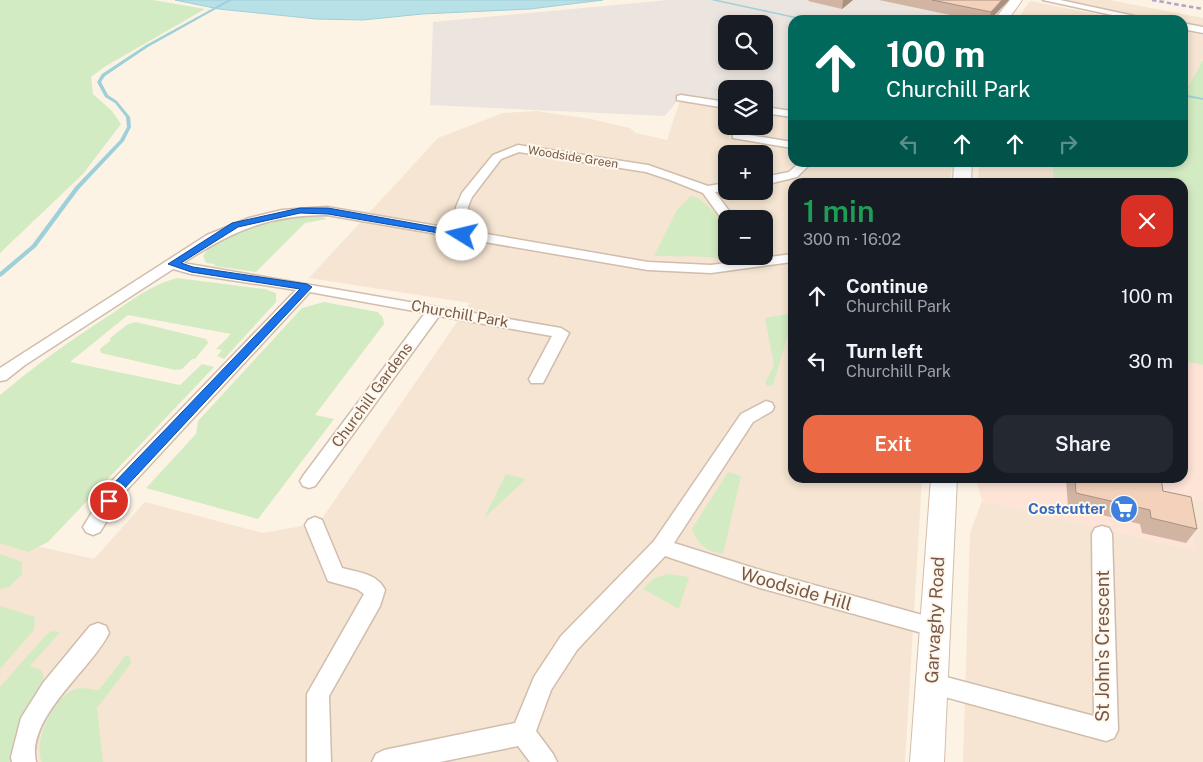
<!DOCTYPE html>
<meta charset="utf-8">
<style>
body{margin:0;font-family:"Public Sans",sans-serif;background:#242831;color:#f1f3f6;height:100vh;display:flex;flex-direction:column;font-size:19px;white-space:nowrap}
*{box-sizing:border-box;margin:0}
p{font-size:16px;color:#9ea1a6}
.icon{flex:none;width:28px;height:28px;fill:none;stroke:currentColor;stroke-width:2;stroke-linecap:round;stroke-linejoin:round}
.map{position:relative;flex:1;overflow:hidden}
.details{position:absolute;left:788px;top:178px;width:400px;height:305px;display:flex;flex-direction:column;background:#171b24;border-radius:15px;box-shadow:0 2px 8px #0003}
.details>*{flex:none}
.guide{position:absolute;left:788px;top:15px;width:400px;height:152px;border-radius:15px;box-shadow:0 2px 8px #0003;background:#00695c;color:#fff;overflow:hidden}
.buttons{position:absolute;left:718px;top:15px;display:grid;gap:10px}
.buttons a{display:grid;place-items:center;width:55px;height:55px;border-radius:10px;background:#171b24;box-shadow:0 2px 8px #0003;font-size:25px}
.pin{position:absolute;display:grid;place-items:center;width:42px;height:42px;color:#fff;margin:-21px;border:2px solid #fff;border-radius:50%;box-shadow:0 1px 5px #0007}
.me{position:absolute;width:55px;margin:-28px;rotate:279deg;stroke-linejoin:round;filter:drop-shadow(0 0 4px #0008)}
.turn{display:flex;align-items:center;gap:18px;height:105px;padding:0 15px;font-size:22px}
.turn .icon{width:65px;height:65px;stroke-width:2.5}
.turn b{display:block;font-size:35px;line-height:42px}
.lanes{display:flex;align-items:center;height:48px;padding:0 15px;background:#0003;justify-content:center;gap:25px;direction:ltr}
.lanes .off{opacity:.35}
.round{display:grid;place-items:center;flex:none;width:52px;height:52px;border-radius:15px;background:#242831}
.headline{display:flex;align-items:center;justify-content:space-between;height:85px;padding:0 15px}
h1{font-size:30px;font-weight:600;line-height:38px;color:#1e9e55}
.primary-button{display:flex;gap:10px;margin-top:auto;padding:10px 15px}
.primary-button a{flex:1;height:58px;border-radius:15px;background:#eb6a45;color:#fff;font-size:20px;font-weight:600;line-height:58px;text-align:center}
.primary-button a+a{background:#242831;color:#f1f3f6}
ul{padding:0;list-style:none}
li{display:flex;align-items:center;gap:15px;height:65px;padding:0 15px}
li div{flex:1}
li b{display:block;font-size:19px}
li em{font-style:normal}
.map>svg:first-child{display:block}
</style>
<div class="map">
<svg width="1203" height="762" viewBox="0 0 1203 762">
<rect width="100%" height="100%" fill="#fdf3e4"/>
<path fill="#f5e5d2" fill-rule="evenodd" d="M1059 0H1109L1203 18V28L1183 24 1182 20H1164Z
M1030 1 1127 20H1017Z
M1182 31 1203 35V60L1186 90 1183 89Z
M682 95 726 101V126H764V106L792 110V162L952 163 950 182H792V478H922L905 762H0V538L94 559 145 502 263 533 319 523 470 303 309 278 438 138 503 113 536 111 591 119 630 128 636 133 667 140ZM726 154H764V191H726ZM726 219H764V256H726Z
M979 163H1052L1054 182H978Z
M1189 497 1203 501V762H963L970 533 982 501 1195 550Z"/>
<path fill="#fee3d7" d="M1183 361 1203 365V501L1189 497 1195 550 982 501 976 478H1182Z"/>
<path fill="#ece5df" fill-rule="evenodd" d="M668 0H1010L994 20H792V110L764 106V89H726V101L682 95 665 116 430 105 433 22ZM726 24H764V61H726Z"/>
<path fill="#d3ebc2" d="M0 0H153L205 9 106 66 91 77 93 94 112 111 121 124 83 174 0 253Z
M1203 60V365L1183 361 1182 182H1054L1052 163 1182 162 1183 89 1186 90Z
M691 196C702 196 725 222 726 232 727 240 726 248 726 256L734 257 724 260C715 255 668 257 654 256L677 210Z
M302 216 323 217 327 219 305 223 256 272 214 266 215 264 206 263 203 256C217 230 274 222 302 216Z
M177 278 265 289 276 293V302L224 359 217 356 222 350 216 349 231 334 128 315 70 362 180 385 202 364 214 367 48 542 28 552 0 543V395C37 364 72 339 113 313 133 299 153 284 177 278Z
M324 302 378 312 383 318 384 324 315 415 334 419 258 519 146 488 196 434 198 421 302 308Z
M792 313V321L773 385 768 386 765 383 774 365 765 318Z
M136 322 206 339 208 343 195 359H192L182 369 175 370 101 353 100 349 111 340 109 339 128 324Z
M728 472 741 476 723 554C707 551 698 546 692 529Z
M506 474 526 479 484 518Z
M0 554 22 562V574L9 587 0 589Z
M668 574 689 577 679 609 643 589 654 578Z
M0 606 35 617 34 630 0 669Z
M52 631 60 632 30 666 41 670 45 681C30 706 9 732 12 762H0V687L46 635Z
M126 655 130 657 131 663 97 708 103 762H42C32 742 54 696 76 689 82 687 93 690 99 690Z"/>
<path fill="#b8e0e7" stroke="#9ed0da" d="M175 0H603L530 9 422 14 363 20 316 19 219 9Z"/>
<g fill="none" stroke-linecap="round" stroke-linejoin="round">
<path fill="#9ed0da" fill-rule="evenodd" d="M228 0H232L148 47 105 76 101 82 108 95 117 101 130 117 131 127 124 141 79 189 36 247 2 276 0 277V272L32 245 75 187 120 140 127 127 126 117 115 103 105 97 97 82 102 74 146 45Z
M711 0H718L810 20H803Z
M1182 94 1203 98V100L1182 96Z"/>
<g stroke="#d1bdad" stroke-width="3">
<path id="street" d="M1043 0H1060L1153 20H1135Z
M1182 23 1203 27V33L1182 29Z
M681 95 726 102V108L677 100V96Z
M764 107 792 111V117L764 113Z
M737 133 792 142V148L733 138V134Z
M518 145 648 165 708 186 726 183V191L715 192 735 219H726V222H724L703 193 670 180 646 172 519 152 501 159 472 197 468 207 469 231 648 262 711 265 792 254V262L711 273 648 270 327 215C268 215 232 231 183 263L561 328 569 333 543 383H531L529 379 552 336 439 316 315 486 309 488 303 486 300 481 303 476 425 313 310 292 124 493 100 532 93 535 86 532 83 527 110 483 296 290 191 274 173 269 25 365 6 380 0 381V368L207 235 249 218 282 210 327 207 455 229 456 207 462 193 493 155Z
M800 162H812L797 177 764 185V177L789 172Z
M766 401 772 403 774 407 772 411 753 422 674 543 760 570 933 618 941 620 944 627 941 634 933 636 760 588 665 556 577 650 551 690 536 731 553 754 557 762H530L518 746 440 762H372L376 754 384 750 515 723 534 677 561 636 654 541 741 414Z
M315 517 322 520 342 568C358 572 378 574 385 590L380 606 329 696 331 762H307V694L364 594 357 589 328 581 305 525 308 520Z
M1102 526 1109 528 1112 534 1118 730 1114 738 1106 741 923 691 920 684 923 677 931 673 1094 716 1092 534 1095 528Z
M98 623 106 626 109 633C91 670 26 717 36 762H12L11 757 21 718 43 683 90 626Z"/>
</g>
<g stroke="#d4bdaa" stroke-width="2">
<path id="secondary" d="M1010 0H1022L1008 20H994Z
M954 162H972L971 182H953Z
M931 478H957L944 762H910Z"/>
</g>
<use href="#street" fill="#fff" fill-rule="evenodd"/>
<use href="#secondary" fill="#fff" fill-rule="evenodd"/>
<path stroke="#b6a2c7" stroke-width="2.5" stroke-dasharray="4.5 3" stroke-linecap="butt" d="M1152 0 1203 9"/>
</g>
<path fill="#d1b4a1" d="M809 0H853L842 9 808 1Z
M879 0H1009L990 20H974Z
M1066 478H1161L1163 491 1197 529 1186 543 1142 533 1140 524 1068 507Z"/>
<path fill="#aa9283" d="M843 0H853L842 9Z
M1002 0H1009L990 20H989L991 12Z"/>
<path fill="#f3d1bb" stroke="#aa9283" d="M932 0H1002L991 12Z
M1075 478H1161L1163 491 1191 497 1197 529 1151 518 1150 510 1076 493Z"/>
<path fill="#1a73e8" stroke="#114b97" d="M300 208H328L462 232 467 235 462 237 328 214 300 213 238 227 181 263 193 267 307 284 312 287 122 491 114 504H105L103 501 113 484 300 289 191 272 168 264 232 223Z"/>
<defs>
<g id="supermarket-disc" transform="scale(1.4375)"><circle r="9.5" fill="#3f7fe0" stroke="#fff7eb"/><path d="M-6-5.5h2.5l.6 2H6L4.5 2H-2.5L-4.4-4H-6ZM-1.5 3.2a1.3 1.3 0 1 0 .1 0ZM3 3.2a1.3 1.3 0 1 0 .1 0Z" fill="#fff"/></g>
</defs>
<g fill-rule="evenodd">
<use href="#supermarket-disc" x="1124" y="509"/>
</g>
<g text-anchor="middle" stroke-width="4" stroke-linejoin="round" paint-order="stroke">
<g font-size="12" fill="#775949" stroke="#fff7eb">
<text transform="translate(573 157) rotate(9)" y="4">Woodside Green</text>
</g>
<g font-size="15" fill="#775949" stroke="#fff7eb">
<text transform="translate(460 314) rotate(10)" y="5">Churchill Park</text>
<text transform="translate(372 395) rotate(-54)" y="5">Churchill Gardens</text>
</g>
<g font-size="15" font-weight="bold" fill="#366cbe" stroke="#fff7eb" text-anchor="end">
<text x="1105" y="514">Costcutter</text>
</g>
<g font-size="18" fill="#775949" stroke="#fff7eb">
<text transform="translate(796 589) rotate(16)" y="6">Woodside Hill</text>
<text transform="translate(935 620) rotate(-87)" y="6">Garvaghy Road</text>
<text transform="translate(1103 646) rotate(-90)" y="6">St John's Crescent</text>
</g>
</g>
</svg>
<div class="buttons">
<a><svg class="icon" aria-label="search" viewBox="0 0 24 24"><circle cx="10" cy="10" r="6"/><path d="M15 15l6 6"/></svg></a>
<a><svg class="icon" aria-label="layers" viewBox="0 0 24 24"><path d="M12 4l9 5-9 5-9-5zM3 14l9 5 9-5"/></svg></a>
<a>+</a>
<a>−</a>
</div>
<div class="pin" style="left:109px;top:501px;background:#d93025"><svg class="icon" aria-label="arrive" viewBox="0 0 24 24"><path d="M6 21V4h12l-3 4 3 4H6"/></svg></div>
<svg class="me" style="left:462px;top:235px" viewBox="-20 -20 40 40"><circle r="19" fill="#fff"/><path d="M0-13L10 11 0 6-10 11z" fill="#1a73e8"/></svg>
<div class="guide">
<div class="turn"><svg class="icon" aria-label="ahead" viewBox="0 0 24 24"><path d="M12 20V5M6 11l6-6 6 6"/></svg><div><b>100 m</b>Churchill Park</div></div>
<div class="lanes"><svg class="icon off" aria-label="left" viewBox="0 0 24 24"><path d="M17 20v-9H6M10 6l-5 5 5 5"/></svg><svg class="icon" aria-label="ahead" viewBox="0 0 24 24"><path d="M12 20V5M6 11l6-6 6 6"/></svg><svg class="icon" aria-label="ahead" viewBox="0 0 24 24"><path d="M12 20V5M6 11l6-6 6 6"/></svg><svg class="icon off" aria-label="right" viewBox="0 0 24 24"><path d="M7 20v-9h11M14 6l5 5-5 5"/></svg></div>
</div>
<section class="details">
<div class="headline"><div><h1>1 min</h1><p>300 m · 16:02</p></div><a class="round" style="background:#d93025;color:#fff"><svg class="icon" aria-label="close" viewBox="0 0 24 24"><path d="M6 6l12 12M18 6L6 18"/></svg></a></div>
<ul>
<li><svg class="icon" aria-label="ahead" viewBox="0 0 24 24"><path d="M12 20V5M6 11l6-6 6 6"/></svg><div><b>Continue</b><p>Churchill Park</p></div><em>100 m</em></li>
<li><svg class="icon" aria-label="left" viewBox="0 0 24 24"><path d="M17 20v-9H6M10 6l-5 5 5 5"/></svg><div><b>Turn left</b><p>Churchill Park</p></div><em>30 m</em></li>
</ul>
<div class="primary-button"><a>Exit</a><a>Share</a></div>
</section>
</div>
